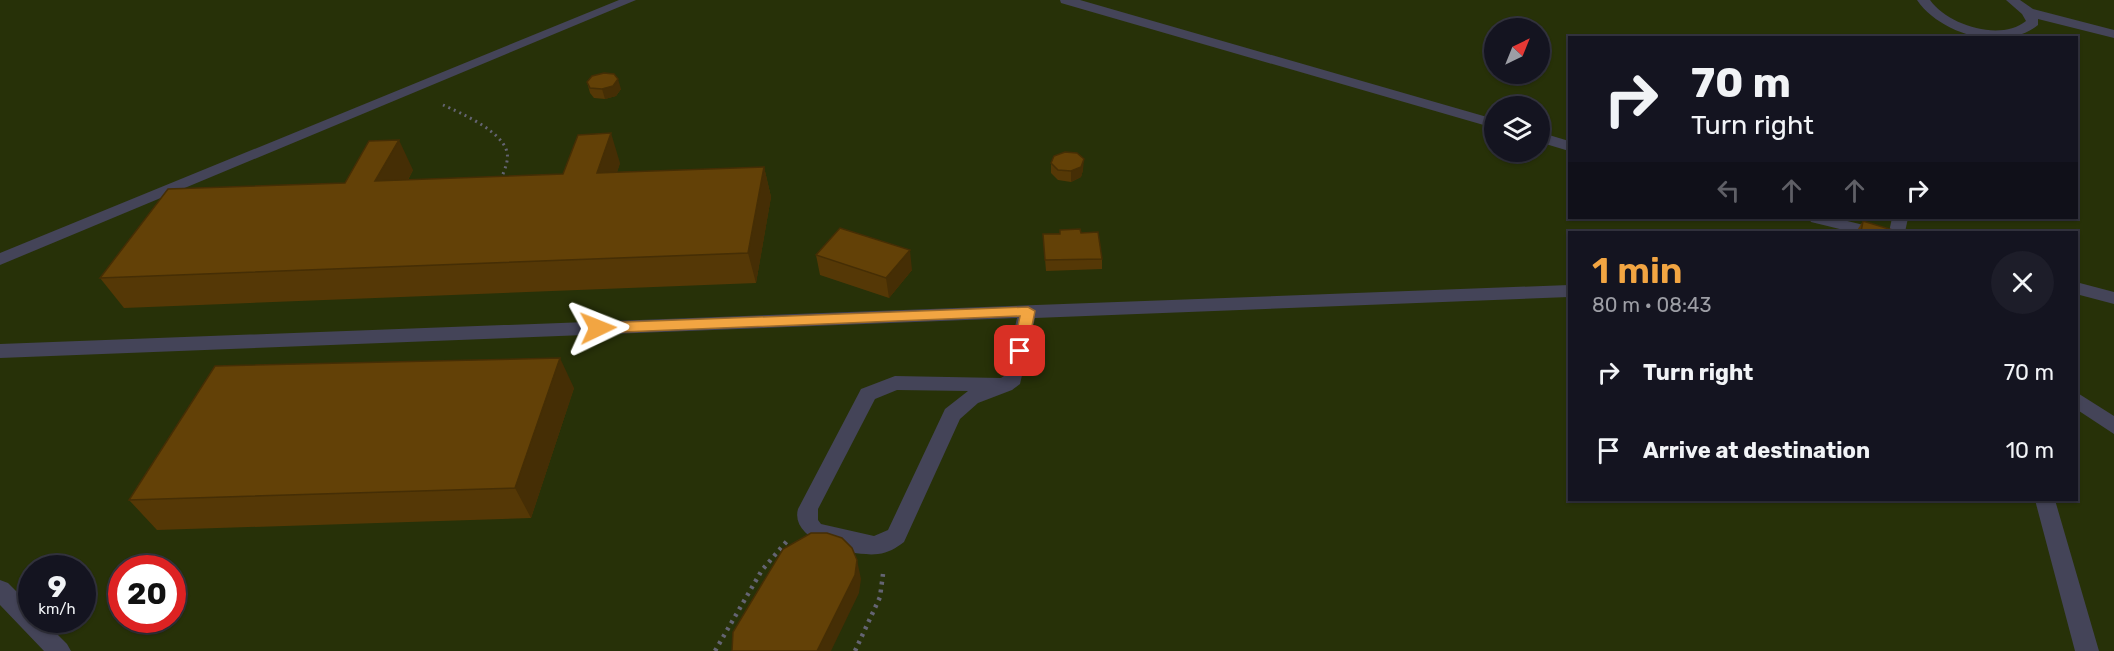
<!DOCTYPE html>
<meta charset="utf-8">
<style>
body{margin:0;font-family:Rubik,sans-serif;background:#1d1d29;color:#f1f3f6;height:100vh;display:flex;flex-direction:column;font-size:22px;white-space:nowrap}
*{box-sizing:border-box;margin:0}
p{font-size:20px;color:#9d9ea5}
.icon{flex:none;width:33px;height:33px;fill:none;stroke:currentColor;stroke-width:2;stroke-linecap:round;stroke-linejoin:round}
.map{position:relative;flex:1;overflow:hidden}
.side{position:absolute;left:1568px;top:231px;width:510px;height:270px;display:flex;flex-direction:column;background:#141420;border-radius:0px;box-shadow:0 2px 4px #0004,0 0 0 2px #33333e}
.side>*{flex:none}
.banner{position:absolute;left:1568px;top:36px;width:510px;height:183px;border-radius:0px;box-shadow:0 2px 4px #0004,0 0 0 2px #33333e;background:#141420;color:#f1f3f6;overflow:hidden}
.needle{width:39px;rotate:43deg}
.buttons{position:absolute;left:1484px;top:18px;display:grid;gap:12px}
.buttons a{display:grid;place-items:center;width:66px;height:66px;border-radius:50%;background:#141420;box-shadow:0 2px 4px #0004,0 0 0 2px #33333e;font-size:30px}
.speed{position:absolute;left:18px;top:555px;display:flex;gap:12px;font-size:30px;font-weight:700;text-align:center}
.speed>*{display:grid;place-content:center;width:78px;height:78px;border-radius:50%;background:#141420;box-shadow:0 2px 4px #0004,0 0 0 2px #33333e;line-height:1}
.speed small{font-size:15px;font-weight:400}
.speed .limit{border:9px solid #d22;background:#fff;color:#111}
.pin{position:absolute;display:grid;place-items:center;width:51px;height:51px;color:#fff;margin:-26px;border-radius:12px;box-shadow:0 3px 9px #0006}
.me{position:absolute;width:66px;margin:-33px;rotate:88deg;stroke-linejoin:round;filter:drop-shadow(0 0 4px #0008)}
.turn{display:flex;align-items:center;gap:21px;height:126px;padding:0 24px;font-size:27px}
.turn .icon{width:78px;height:78px;stroke-width:2.5}
.turn b{display:block;font-size:42px;line-height:51px}
.lanes{display:flex;align-items:center;height:57px;padding:0 24px;background:#0003;justify-content:center;gap:30px;direction:ltr}
.lanes .off{opacity:.35}
.round{display:grid;place-items:center;flex:none;width:63px;height:63px;border-radius:32px;background:#1d1d29}
.head{display:flex;align-items:center;justify-content:space-between;height:102px;padding:0 24px}
h1{font-size:36px;font-weight:600;line-height:45px;color:#f2a542}
ul{padding:0;list-style:none}
li{display:flex;align-items:center;gap:18px;height:78px;padding:0 24px}
li div{flex:1}
li b{display:block;font-size:22px}
li em{font-style:normal}
.map>svg:first-child{display:block}
</style>
<div class="map">
<svg width="2114" height="651" viewBox="0 0 2114 651">
<rect width="100%" height="100%" fill="#1a1a2b"/>
<path fill="#273108" fill-rule="evenodd" d="M0 0H2114V651H0ZM1494 28H1539V74H1494ZM1569 38H2076V218H1569ZM1494 106H1539V152H1494ZM1569 232H2076V500H1569ZM32 568H82V620H32ZM122 568H172V620H122Z"/>
<g fill="none" stroke-linecap="round" stroke-linejoin="round">
<path stroke="#646473" stroke-width="3" stroke-dasharray="2 4" stroke-linecap="butt" d="M443 105C461 113 502 131 507 152 509 161 504 171 501 179"/>
<path stroke="#646473" stroke-width="4.5" stroke-dasharray="3 5" stroke-linecap="butt" d="M715 651 762 570 787 541
M855 651 880 597 883 574"/>
<path fill="#444458" fill-rule="evenodd" d="M619 0H636L0 265V253Z
M1060 0H1080L1494 119V128L1061 3Z
M1917 0H1930C1948 25 2000 42 2026 21L2022 14 2006 0H2020L2033 9 2114 30V38L2038 19V25C2003 53 1940 34 1917 0Z
M1539 132 1569 141V151L1539 142Z
M1809 218H1835L1876 228 1878 232H1852L1811 222Z
M1892 218H1908L1905 232H1889Z
M2076 282 2114 292V304L2076 294Z
M1569 285V297L1035 318 1020 384 1012 390 978 403 960 419 904 542C896 548 888 553 878 554 854 557 789 542 798 509L861 389 895 376 1001 378 1004 376 1017 318 0 358V344ZM897 390 968 391 945 409 888 530 874 536 821 524 818 520V509L875 399Z
M2076 392 2114 416V434L2076 409Z
M2035 500H2055L2099 651H2075Z
M0 580 8 583 32 607V620H43L67 644 71 651H44L0 605Z"/>
</g>
<path fill="#553806" d="M587 82 621 89 616 96 605 99 594 98 590 93Z
M620 163 617 172 764 167 771 197 756 283 124 308 100 278 345 183 413 170 408 180 563 174Z
M1051 163 1083 170 1081 177 1071 182 1058 180 1051 173Z
M1863 221 1899 232H1856Z
M1081 233 1102 259V269L1046 271 1043 234Z
M816 255 912 270 889 298 820 275Z
M574 388 531 518 157 530 129 500Z"/>
<path fill="#452e05" d="M618 79 621 89 616 96 605 99 602 89Z
M611 133 620 163 607 203 597 173Z
M399 140 413 170 391 211 375 181Z
M1084 159 1083 170 1081 177 1071 182V171Z
M764 167 771 197 756 283 748 253Z
M910 250 912 270 889 298 886 278Z
M560 358 574 388 531 518 515 488Z
M857 560 861 579 859 593 831 651H817Z"/>
<path fill="#634107" stroke="#452e05" stroke-width="1.5" d="M604 73 614 74 618 79 613 86 602 89 590 88 587 82 592 76Z
M611 133 597 173 764 167 748 253 100 278 168 189 345 183 369 141 399 140 375 181 563 174 578 135Z
M1065 152 1077 153 1084 159 1081 167 1071 171 1058 170 1051 163 1054 156Z
M1863 221 1899 232H1861Z
M840 228 910 250 886 278 816 255Z
M1080 229 1081 233 1098 232 1102 259 1045 260 1043 234H1060V230Z
M560 358 515 488 129 500 215 366Z
M811 533H827L842 538 852 548 857 560 855 575 817 651H732L733 632 783 549Z"/>
<path fill="#f2a542" stroke="#9d6b2b" stroke-width="1.5" d="M1028 307 1035 311 1027 351 1020 356 1013 351 1020 316 598 333 591 328 598 323Z"/>
</svg>
<div class="buttons">
<a><svg class="needle" viewBox="-14 -14 28 28"><path d="M0-13l5 13h-10z" fill="#e53935"/><path d="M0 13l5-13h-10z" fill="#9d9ea5"/></svg></a>
<a><svg class="icon" aria-label="layers" viewBox="0 0 24 24"><path d="M12 4l9 5-9 5-9-5zM3 14l9 5 9-5"/></svg></a>
</div>
<div class="speed"><div>9<small>km/h</small></div><div class="limit">20</div></div>
<div class="pin" style="left:1020px;top:351px;background:#d93025"><svg class="icon" aria-label="arrive" viewBox="0 0 24 24"><path d="M6 21V4h12l-3 4 3 4H6"/></svg></div>
<svg class="me" style="left:598px;top:328px" viewBox="-20 -20 40 40"><path d="M0-17L14 15 0 8-14 15z" fill="#f2a542" stroke="#fff" stroke-width="4"/></svg>
<div class="banner">
<div class="turn"><svg class="icon" aria-label="right" viewBox="0 0 24 24"><path d="M7 20v-9h11M14 6l5 5-5 5"/></svg><div><b>70 m</b>Turn right</div></div>
<div class="lanes"><svg class="icon off" aria-label="left" viewBox="0 0 24 24"><path d="M17 20v-9H6M10 6l-5 5 5 5"/></svg><svg class="icon off" aria-label="ahead" viewBox="0 0 24 24"><path d="M12 20V5M6 11l6-6 6 6"/></svg><svg class="icon off" aria-label="ahead" viewBox="0 0 24 24"><path d="M12 20V5M6 11l6-6 6 6"/></svg><svg class="icon" aria-label="right" viewBox="0 0 24 24"><path d="M7 20v-9h11M14 6l5 5-5 5"/></svg></div>
</div>
<section class="side">
<div class="head"><div><h1>1 min</h1><p>80 m · 08:43</p></div><a class="round"><svg class="icon" aria-label="close" viewBox="0 0 24 24"><path d="M6 6l12 12M18 6L6 18"/></svg></a></div>
<ul>
<li><svg class="icon" aria-label="right" viewBox="0 0 24 24"><path d="M7 20v-9h11M14 6l5 5-5 5"/></svg><div><b>Turn right</b></div><em>70 m</em></li>
<li><svg class="icon" aria-label="arrive" viewBox="0 0 24 24"><path d="M6 21V4h12l-3 4 3 4H6"/></svg><div><b>Arrive at destination</b></div><em>10 m</em></li>
</ul>
</section>
</div>
